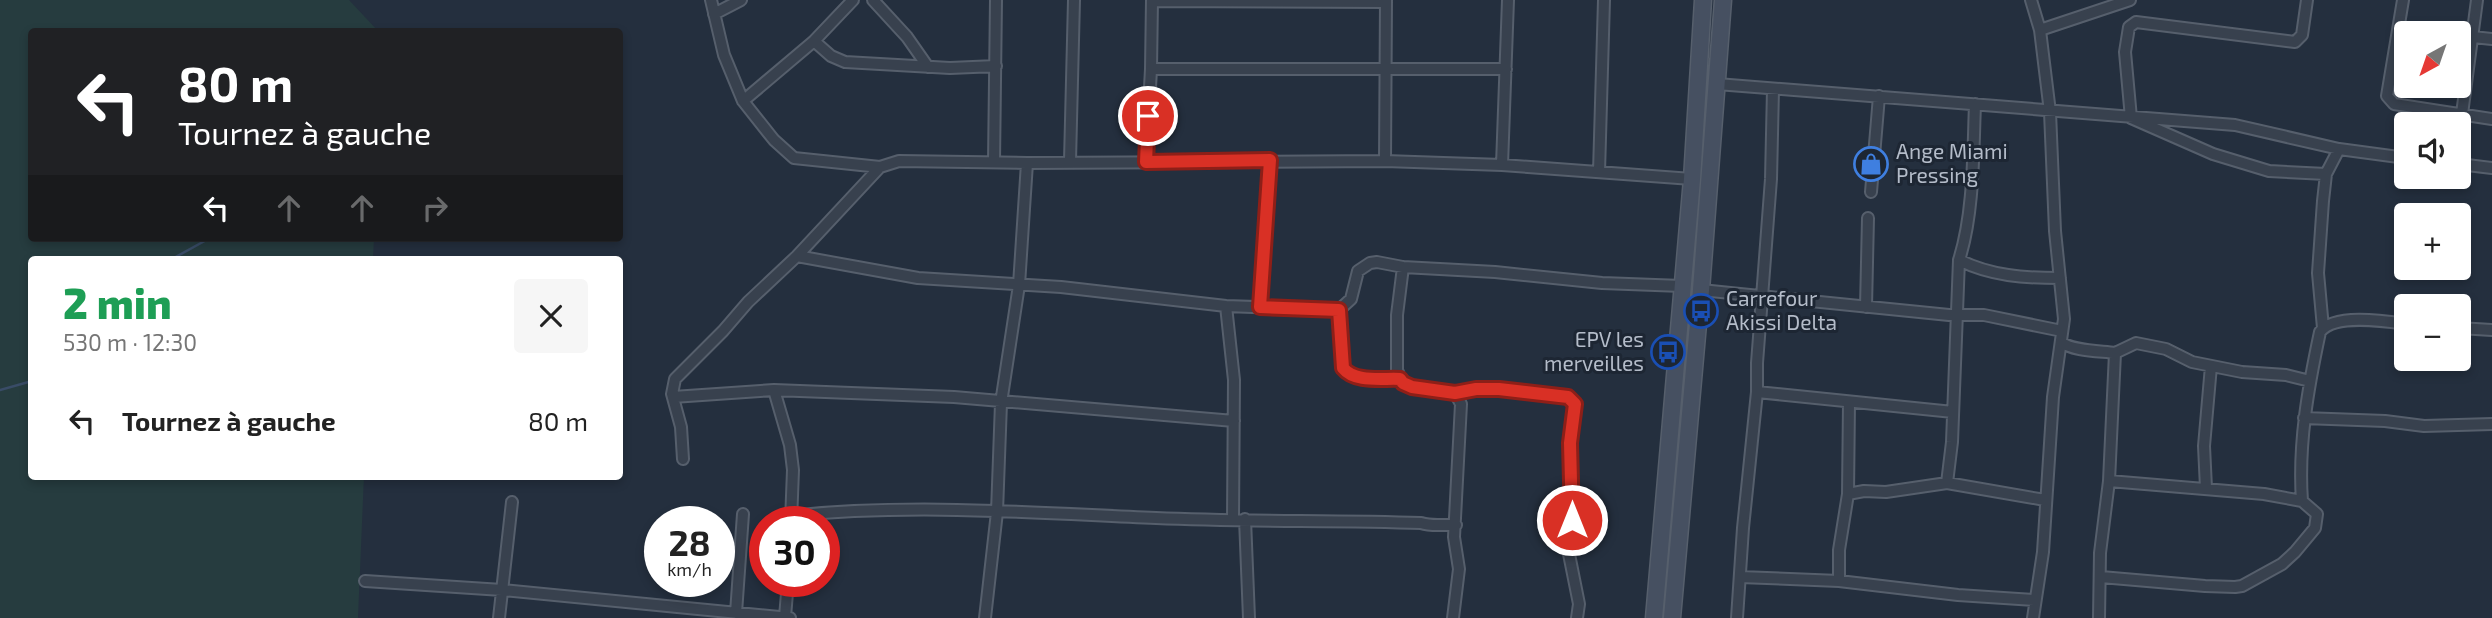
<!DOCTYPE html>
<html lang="fr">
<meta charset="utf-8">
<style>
body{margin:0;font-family:"Exo 2",sans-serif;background:#f6f6f6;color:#222;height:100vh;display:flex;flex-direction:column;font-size:26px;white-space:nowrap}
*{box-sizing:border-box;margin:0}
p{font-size:23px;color:#767676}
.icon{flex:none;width:38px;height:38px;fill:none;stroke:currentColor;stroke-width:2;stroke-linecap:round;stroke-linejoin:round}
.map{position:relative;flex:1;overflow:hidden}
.drawer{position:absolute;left:28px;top:256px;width:595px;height:224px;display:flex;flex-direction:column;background:#fff;border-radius:7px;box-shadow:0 4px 10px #0003}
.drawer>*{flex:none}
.banner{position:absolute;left:28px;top:28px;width:595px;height:214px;border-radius:7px;box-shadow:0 4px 10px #0003;background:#202124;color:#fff;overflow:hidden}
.needle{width:46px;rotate:220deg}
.controls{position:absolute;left:2394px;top:21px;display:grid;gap:14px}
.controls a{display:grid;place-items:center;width:77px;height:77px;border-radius:7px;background:#fff;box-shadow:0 4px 10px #0003;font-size:35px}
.speed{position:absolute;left:644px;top:506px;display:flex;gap:14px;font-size:35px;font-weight:700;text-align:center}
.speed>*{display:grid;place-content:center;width:91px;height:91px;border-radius:50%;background:#fff;box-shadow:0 4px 10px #0003;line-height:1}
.speed small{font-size:18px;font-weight:400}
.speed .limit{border:10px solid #d22;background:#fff;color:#111}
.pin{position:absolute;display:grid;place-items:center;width:60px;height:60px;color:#fff;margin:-30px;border:4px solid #fff;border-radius:50%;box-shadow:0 2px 7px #0007}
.me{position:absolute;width:77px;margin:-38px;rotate:0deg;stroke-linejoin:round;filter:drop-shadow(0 0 5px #0008)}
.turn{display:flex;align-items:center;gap:24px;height:147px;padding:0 35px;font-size:32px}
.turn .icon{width:91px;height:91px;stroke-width:2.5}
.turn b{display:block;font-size:49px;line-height:60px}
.lanes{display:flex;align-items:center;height:66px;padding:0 35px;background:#0003;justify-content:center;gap:35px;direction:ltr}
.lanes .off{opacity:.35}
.round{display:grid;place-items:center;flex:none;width:74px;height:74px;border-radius:7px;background:#f6f6f6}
.summary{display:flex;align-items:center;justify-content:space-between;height:119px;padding:0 35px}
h1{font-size:42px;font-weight:800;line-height:52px;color:#1e9e55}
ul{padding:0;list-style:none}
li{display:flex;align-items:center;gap:21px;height:91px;padding:0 35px}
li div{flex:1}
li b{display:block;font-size:26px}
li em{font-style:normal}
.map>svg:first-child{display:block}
</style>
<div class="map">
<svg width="2492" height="618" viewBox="0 0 2492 618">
<rect width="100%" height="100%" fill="#242f3e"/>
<path fill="#263c3f" d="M0 0H349L378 31 32 32V238H374L373 259H32V476H364L358 618H0Z"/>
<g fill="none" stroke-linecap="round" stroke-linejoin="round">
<path stroke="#394c67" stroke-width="2.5" d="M172 259 210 238
M0 390 32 381"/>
<g stroke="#565f6c" stroke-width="14">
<path id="street" d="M711 0 724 55 743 101 774 140 794 158 880 167
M873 0 907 37 928 67
M2031 0 2040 30 2050 112 2055 231 2064 319 2053 397 2043 552 2033 618
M2307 0 2302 35 2295 42 2136 22 2129 27 2125 52 2131 118 2213 154 2269 171 2326 174
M2403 0 2387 96 2394 104 2492 119
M1152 1 1386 2
M714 14 741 0
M2040 30 2130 0
M2473 37 2492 39
M814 41 831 56 845 62 950 68 996 66
M1151 69H1506
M1717 84 2235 125 2339 149 2406 158
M743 101 814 41 853 0
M1975 104C1973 154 1974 213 1959 260 1991 276 2024 278 2060 278
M2462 114 2477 0
M1070 161 1074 0
M1385 161 1386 0
M994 162 996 0
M1146 162 1151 69 1152 0
M2459 164 2492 168
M1502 165 1508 0
M1599 172 1604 0
M1871 192 1879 96
M797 256 918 278 1061 287 1226 306 1339 310 1351 299 1358 271 1370 263 1377 262 1403 267 1495 272 1602 283 1682 286
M1403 267 1397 315V370C1404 395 1435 386 1455 393L1461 404 1454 537 1459 569 1453 618
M1701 290 1949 315H1984L2062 331
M1226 306 1234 380 1233 519
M1260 307 1270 160
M1866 307 1868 218
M1339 310 1343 368C1355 383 1382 378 1400 379
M2323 328 2318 273 2323 201 2326 174 2339 149
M2459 328 2492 330
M2061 342C2072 351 2100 351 2115 353L2109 481 2100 553 2099 618
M2115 353 2136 343 2166 349 2192 362 2242 372 2286 375 2310 381
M774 390 954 397 1234 421
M1757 392 1953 412
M1455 393 1476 389 1526 391 1568 397 1575 404 1570 443 1572 520 1569 554 1579 604 1577 618
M673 397 774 390 790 445 793 470 791 522
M2304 418 2385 421 2424 426 2492 424
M683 459 681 427 672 394 675 379 723 331 748 302 797 256 880 167 899 161 1027 163 1385 161 1502 165 1692 179
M2109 481 2264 494 2302 501
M1947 483 1952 442 1959 260
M2206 488 2204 446 2211 366
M1848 494 1864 491 1886 492 1947 483 2045 500
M791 516C912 503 1035 513 1156 518 1244 522 1333 520 1421 523 1433 527 1443 524 1456 525
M1245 519 1249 618
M1740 577 1839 581 1958 595 2035 600
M2101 577 2205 586 2235 587 2242 586 2282 564 2295 552 2315 528 2317 514 2302 501C2298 444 2308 388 2320 332 2334 313 2385 321 2406 324
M365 581 502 590 790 618
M1839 581V550L1848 494 1849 402
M736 613 743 514
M785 617 788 581
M499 618 512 502
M985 618 997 512 1001 403 1019 285 1027 163
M1737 618 1743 528 1757 392V363L1771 179 1773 89"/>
</g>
<g stroke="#565f6c" stroke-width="19">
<path id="secondary" d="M1654 618 1692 179 1703 0
M1672 618 1701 290 1723 0"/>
</g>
<use href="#street" stroke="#38414e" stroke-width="10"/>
<use href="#secondary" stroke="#465061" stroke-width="16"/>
</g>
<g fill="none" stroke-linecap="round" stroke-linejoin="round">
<g stroke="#8d1f18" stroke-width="18">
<path id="route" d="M1148 116 1146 162 1270 160 1260 307 1339 310 1343 368C1355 383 1382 378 1400 379L1403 383 1412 387 1455 393 1476 389H1499L1568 397 1575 404 1570 443 1572 520"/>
</g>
<use href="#route" stroke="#d93025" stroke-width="12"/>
</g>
<defs>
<g id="shop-ring" transform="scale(1.75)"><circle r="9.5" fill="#1d2633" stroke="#3f7fe0" stroke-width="1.5"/><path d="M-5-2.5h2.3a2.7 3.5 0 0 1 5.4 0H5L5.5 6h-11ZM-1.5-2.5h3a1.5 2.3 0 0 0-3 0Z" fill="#3f7fe0"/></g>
<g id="bus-ring" transform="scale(1.75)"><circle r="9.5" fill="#1d2633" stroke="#1a4fb4" stroke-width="1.5"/><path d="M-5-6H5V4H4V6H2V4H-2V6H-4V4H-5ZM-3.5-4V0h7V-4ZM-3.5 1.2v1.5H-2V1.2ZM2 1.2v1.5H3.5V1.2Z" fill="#1a4fb4"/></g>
</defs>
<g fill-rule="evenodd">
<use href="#shop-ring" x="1871" y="164"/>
<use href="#bus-ring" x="1701" y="311"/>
<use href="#bus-ring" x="1668" y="352"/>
</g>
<g text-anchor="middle" stroke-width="6" stroke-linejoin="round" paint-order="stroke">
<g font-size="21" fill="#b4bcc9" stroke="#1d2633" text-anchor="start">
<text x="1896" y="159">Ange Miami<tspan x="1896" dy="24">Pressing</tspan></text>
<text x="1726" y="306">Carrefour<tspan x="1726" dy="24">Akissi Delta</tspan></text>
<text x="1644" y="347" text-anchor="end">EPV les<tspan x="1644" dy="24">merveilles</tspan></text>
</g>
</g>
</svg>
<div class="controls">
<a><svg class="needle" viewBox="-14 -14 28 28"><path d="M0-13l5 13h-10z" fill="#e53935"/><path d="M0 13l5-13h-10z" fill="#767676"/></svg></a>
<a><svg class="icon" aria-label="sound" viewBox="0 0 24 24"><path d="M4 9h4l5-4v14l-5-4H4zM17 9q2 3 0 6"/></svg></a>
<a>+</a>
<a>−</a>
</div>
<div class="speed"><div>28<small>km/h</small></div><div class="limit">30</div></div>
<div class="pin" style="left:1148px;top:116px;background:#d93025"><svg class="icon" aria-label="arrive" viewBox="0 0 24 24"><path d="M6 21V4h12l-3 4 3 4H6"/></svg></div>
<svg class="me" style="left:1572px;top:520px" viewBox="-20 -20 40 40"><circle r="17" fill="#d93025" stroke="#fff" stroke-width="3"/><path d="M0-11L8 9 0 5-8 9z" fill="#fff"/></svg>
<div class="banner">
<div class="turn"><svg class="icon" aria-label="left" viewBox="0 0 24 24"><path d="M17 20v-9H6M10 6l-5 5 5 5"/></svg><div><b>80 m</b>Tournez à gauche</div></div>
<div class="lanes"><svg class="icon" aria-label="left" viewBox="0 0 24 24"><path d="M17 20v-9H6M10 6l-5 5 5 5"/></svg><svg class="icon off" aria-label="ahead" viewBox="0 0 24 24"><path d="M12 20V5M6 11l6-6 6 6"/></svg><svg class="icon off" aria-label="ahead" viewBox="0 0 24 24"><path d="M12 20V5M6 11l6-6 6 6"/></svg><svg class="icon off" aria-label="right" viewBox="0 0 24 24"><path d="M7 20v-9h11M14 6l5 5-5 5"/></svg></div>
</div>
<section class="drawer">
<div class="summary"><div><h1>2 min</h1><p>530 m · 12:30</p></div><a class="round"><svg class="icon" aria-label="close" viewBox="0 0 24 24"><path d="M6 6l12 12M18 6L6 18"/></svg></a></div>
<ul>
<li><svg class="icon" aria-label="left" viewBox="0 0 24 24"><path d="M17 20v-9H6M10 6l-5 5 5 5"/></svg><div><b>Tournez à gauche</b></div><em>80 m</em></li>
</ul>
</section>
</div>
